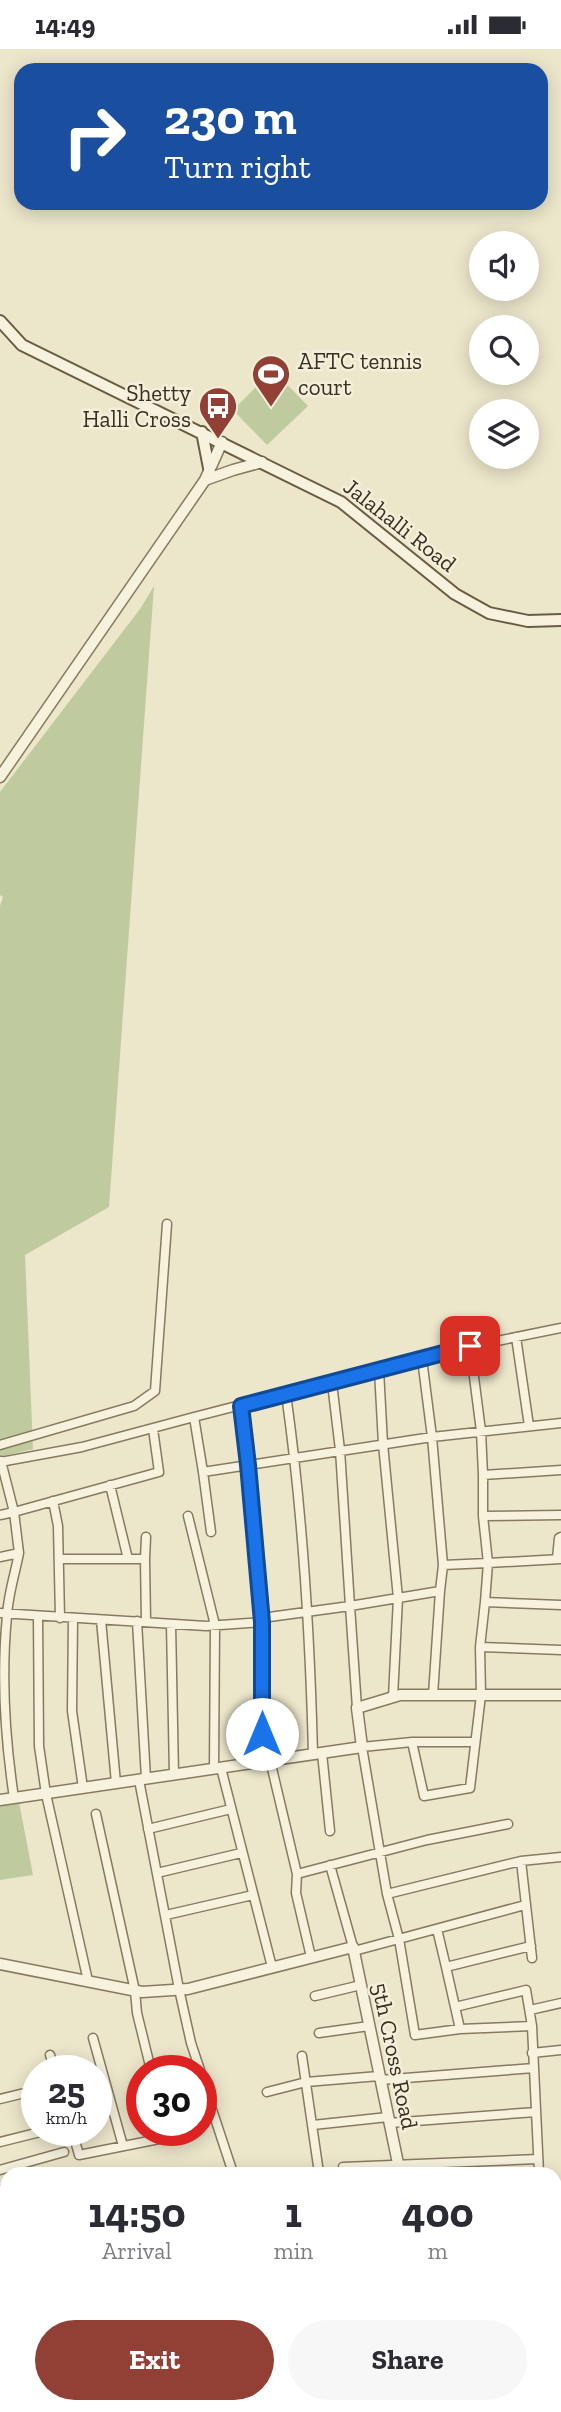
<!DOCTYPE html>
<style>
body{margin:0;font-family:"Zilla Slab",serif;background:#f7f7f7;color:#2b2b33;height:100vh;display:flex;flex-direction:column;font-size:26px;white-space:nowrap}
*{box-sizing:border-box;margin:0}
p{font-size:23px;color:#7c7c81}
.icon{flex:none;width:38px;height:38px;fill:none;stroke:currentColor;stroke-width:2;stroke-linecap:round;stroke-linejoin:round}
.map{position:relative;flex:1;overflow:hidden}
.side{position:absolute;left:0px;top:2118px;width:562px;height:247px;display:flex;flex-direction:column;background:#fff;border-radius:21px 21px 0 0;box-shadow:0 4px 18px #0003}
.side>*{flex:none}
.banner{position:absolute;left:14px;top:14px;width:534px;height:147px;border-radius:21px;box-shadow:0 4px 18px #0003;background:#1a4fa0;color:#fff;overflow:hidden}
.buttons{position:absolute;left:469px;top:182px;display:grid;gap:14px}
.buttons a{display:grid;place-items:center;width:70px;height:70px;border-radius:50%;background:#fff;box-shadow:0 4px 18px #0003;font-size:35px}
.speed{position:absolute;left:21px;top:2006px;display:flex;gap:14px;font-size:35px;font-weight:700;text-align:center}
.speed>*{display:grid;place-content:center;width:91px;height:91px;border-radius:50%;background:#fff;box-shadow:0 4px 18px #0003;line-height:1}
.speed small{font-size:18px;font-weight:400}
.speed .limit{border:10px solid #d22;background:#fff;color:#111}
.pin{position:absolute;display:grid;place-items:center;width:60px;height:60px;color:#fff;margin:-30px;border-radius:14px;box-shadow:0 4px 10px #0006}
.me{position:absolute;width:77px;margin:-38px;rotate:0deg;stroke-linejoin:round;filter:drop-shadow(0 0 5px #0008)}
.turn{display:flex;align-items:center;gap:24px;height:147px;padding:0 35px;font-size:32px}
.turn .icon{width:91px;height:91px;stroke-width:2.5}
.turn b{display:block;font-size:49px;line-height:60px}
.eta{display:flex;justify-content:space-evenly;align-items:center;height:119px;text-align:center}
.eta b{font-size:42px;font-weight:700;line-height:49px}
.action{display:flex;gap:14px;margin-top:auto;padding:14px 35px}
.action a{flex:1;height:80px;border-radius:42px;background:#923f35;color:#fff;font-size:28px;font-weight:700;line-height:80px;text-align:center}
.action a+a{background:#f7f7f7;color:#2b2b33}
.status{display:flex;justify-content:space-between;align-items:center;height:49px;padding:0 35px;background:#fff;direction:ltr}
.status svg{height:19px;fill:currentColor}
.map>svg:first-child{display:block}
</style>
<div class="status"><b>14:49</b><svg viewBox="0 0 49 12"><path d="M0 12V9h3v3zM5 12V6h3v6zM10 12V3h3v9zM15 12V0h3v12zM26 1h20v11H26zM47 4h2v5h-2z"/></svg></div>
<div class="map">
<svg width="561" height="2363" viewBox="0 0 561 2363">
<rect width="100%" height="100%" fill="#ece6cb"/>
<path fill="#c0ca9f" d="M273 321 308 357 267 396 233 361Z
M154 537 109 1158 25 1206 33 1400 0 1408V857L3 848 0 846V743L140 560Z
M19 1753 33 1826 0 1831V1757Z
M5 2199 7 2204V2357H114V2363H0V2201Z
M142 2357H411L413 2363H143Z"/>
<g fill="none" stroke-linecap="round" stroke-linejoin="round">
<g stroke="#887a60" stroke-width="11">
<path id="minor" d="M516 1288 529 1377
M470 1297 481 1382 483 1426
M422 1310 432 1388 443 1516
M379 1321 383 1395 398 1549 393 1648
M332 1334 340 1401 350 1557 440 1542 443 1516 488 1514 483 1467 561 1466
M286 1345C303 1465 310 1585 313 1705
M194 1368 462 1299 561 1279
M0 1396 134 1357 155 1342 167 1175
M1 1412 14 1463 159 1423 153 1380
M0 1413 82 1398 194 1368 203 1423 432 1388 561 1374
M203 1423 211 1483
M110 1436 128 1510
M53 1452 58 1477 60 1569
M0 1466 14 1463 19 1504 0 1508
M188 1467 215 1576 214 1720
M483 1467V1426L561 1421
M59 1510H145L146 1573
M145 1510 146 1488
M557 1510 559 1489 561 1488
M485 1553 488 1514 561 1510
M0 1564 206 1577 262 1573 248 1416 241 1357
M38 1568 39 1697 46 1745 88 1932
M73 1569 72 1662 83 1739
M262 1569 350 1557 357 1659
M101 1571 116 1734
M137 1572 146 1730
M262 1573V1713
M171 1575 174 1726
M480 1598 485 1553 561 1556
M433 1646 440 1542
M412 1693H475
M322 1704 330 1782
M270 1711 297 1825 427 1791 508 1775
M221 1719 272 1918
M139 1731 179 1940 191 1994 200 2021
M14 1749C5 1689 1 1628 7 1567 8 1546 15 1525 19 1504
M96 1765 135 1942 137 1964 151 2021
M148 1780 231 1760
M521 1812 561 1808
M330 1816 353 1898
M157 1824 241 1804
M297 1825 296 1844 311 1908
M387 1845 362 1698 412 1693 424 1747 470 1739 481 1646 480 1598 561 1601
M166 1866 253 1846
M437 1880 446 1918 531 1897
M354 1902 525 1856
M446 1918 460 1980
M315 1947 361 1936
M455 1958 526 1941 532 1977 539 2124
M530 1961 561 1954
M532 1977 460 1980 415 1986 399 1890 387 1845 521 1812 532 1909
M319 1984 369 1977
M93 1989 123 2097
M532 2004 561 2001
M50 2006 55 2021
M302 2007 319 2124
M201 2027 233 2124
M380 2031 534 2019
M267 2043 306 2033 379 2027
M0 2050 37 2041
M389 2074 536 2063
M313 2076 388 2068
M72 2081 79 2106 169 2088
M0 2093 48 2081
M343 2118 538 2110
M0 2121 64 2103
M0 2141 4 2159
M555 2207 561 2210
M555 2285 561 2286
M127 2357 128 2363
M491 2357V2363
M560 2363H561"/>
</g>
<g stroke="#887a60" stroke-width="13">
<path id="tertiary" d="M205 431 233 421 262 413
M0 728 205 431 222 393
M0 1751 362 1698 357 1659 400 1646H561
M0 1915 142 1943 188 1940 353 1898 400 2124
M555 2147 561 2146"/>
</g>
<g stroke="#6a5b43" stroke-width="14">
<path id="secondary" d="M0 272 22 296 341 453 455 545 489 564 528 572 561 571
M202 383 209 419"/>
</g>
<use href="#minor" stroke="#f7f2de" stroke-width="8"/>
<use href="#tertiary" stroke="#f7f2de" stroke-width="10"/>
<use href="#secondary" stroke="#f7f2de" stroke-width="10"/>
</g>
<g fill="none" stroke-linecap="round" stroke-linejoin="round">
<g stroke="#114b97" stroke-width="18">
<path id="route" d="M262 1685V1573L248 1416 241 1357 470 1297"/>
</g>
<use href="#route" stroke="#1a73e8" stroke-width="12"/>
</g>
<defs>
<g id="stadium-pin" transform="scale(2.0125)"><path d="M0 17L-7.5 6A9.5 9.5 0 1 1 7.5 6Z" fill="#923f35" stroke="#f4efda"/><path d="M0-5a6.5 5 0 1 0 0 10a6.5 5 0 1 0 0-10ZM-3.5-1.8h7v3.6h-7Z" fill="#fff"/></g>
<g id="bus-pin" transform="scale(2.0125)"><path d="M0 17L-7.5 6A9.5 9.5 0 1 1 7.5 6Z" fill="#923f35" stroke="#f4efda"/><path d="M-5-6H5V4H4V6H2V4H-2V6H-4V4H-5ZM-3.5-4V0h7V-4ZM-3.5 1.2v1.5H-2V1.2ZM2 1.2v1.5H3.5V1.2Z" fill="#fff"/></g>
</defs>
<g fill-rule="evenodd">
<use href="#stadium-pin" x="271" y="325"/>
<use href="#bus-pin" x="218" y="357"/>
</g>
<g text-anchor="middle" stroke-width="5" stroke-linejoin="round" paint-order="stroke">
<g font-size="23" fill="#3a3022" stroke="#f4efda" text-anchor="start">
<text x="298" y="320">AFTC tennis<tspan x="298" dy="26">court</tspan></text>
<text x="191" y="352" text-anchor="end">Shetty<tspan x="191" dy="26">Halli Cross</tspan></text>
</g>
<g font-size="23" fill="#3a3022" stroke="#f4efda">
<text transform="translate(400 476) rotate(38)" y="8">Jalahalli Road</text>
<text transform="translate(395 2007) rotate(78)" y="8">5th Cross Road</text>
</g>
</g>
</svg>
<div class="buttons">
<a><svg class="icon" aria-label="sound" viewBox="0 0 24 24"><path d="M4 9h4l5-4v14l-5-4H4zM17 9q2 3 0 6"/></svg></a>
<a><svg class="icon" aria-label="search" viewBox="0 0 24 24"><circle cx="10" cy="10" r="6"/><path d="M15 15l6 6"/></svg></a>
<a><svg class="icon" aria-label="layers" viewBox="0 0 24 24"><path d="M12 4l9 5-9 5-9-5zM3 14l9 5 9-5"/></svg></a>
</div>
<div class="speed"><div>25<small>km/h</small></div><div class="limit">30</div></div>
<div class="pin" style="left:470px;top:1297px;background:#d93025"><svg class="icon" aria-label="arrive" viewBox="0 0 24 24"><path d="M6 21V4h12l-3 4 3 4H6"/></svg></div>
<svg class="me" style="left:262px;top:1685px" viewBox="-20 -20 40 40"><circle r="19" fill="#fff"/><path d="M0-13L10 11 0 6-10 11z" fill="#1a73e8"/></svg>
<div class="banner">
<div class="turn"><svg class="icon" aria-label="right" viewBox="0 0 24 24"><path d="M7 20v-9h11M14 6l5 5-5 5"/></svg><div><b>230 m</b>Turn right</div></div>
</div>
<section class="side">
<div class="eta">
<div><b>14:50</b><p>Arrival</p></div>
<div><b>1</b><p>min</p></div>
<div><b>400</b><p>m</p></div>
</div>
<div class="action"><a>Exit</a><a>Share</a></div>
</section>
</div>
